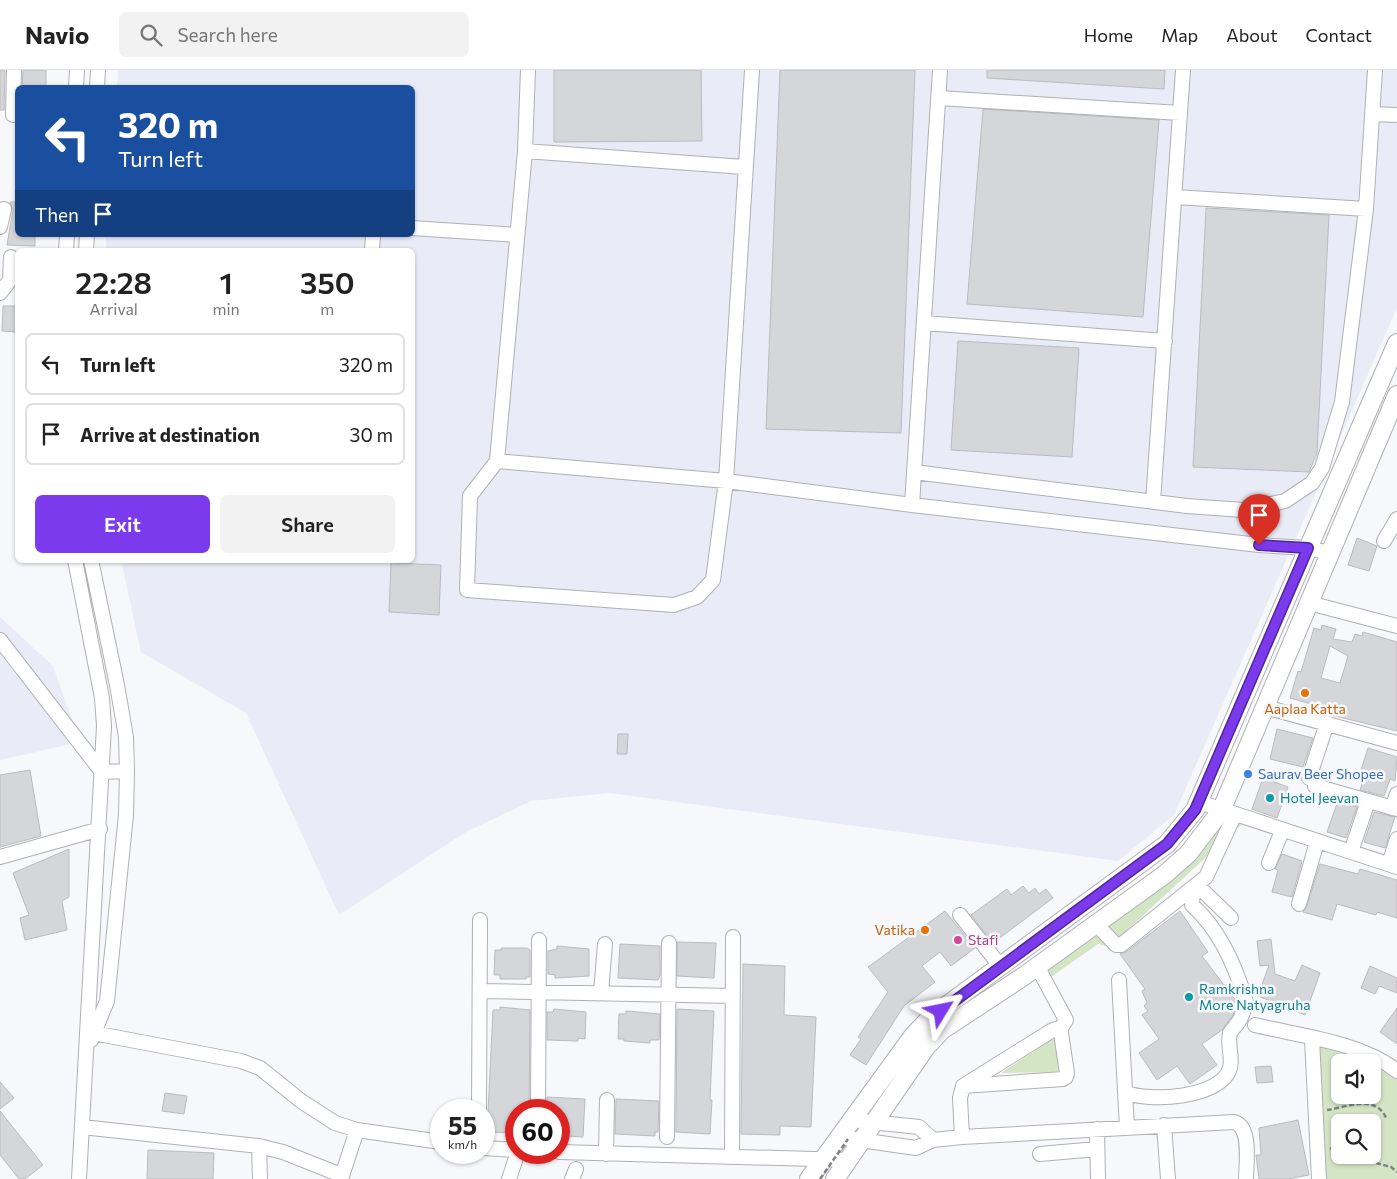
<!DOCTYPE html>
<style>
body{margin:0;font-family:Commissioner,sans-serif;background:#f2f2f2;color:#222;height:100vh;display:flex;flex-direction:column;font-size:19px;white-space:nowrap}
*{box-sizing:border-box;margin:0}
p{font-size:16px;color:#767676}
.icon{flex:none;width:28px;height:28px;fill:none;stroke:currentColor;stroke-width:2;stroke-linecap:round;stroke-linejoin:round}
.map{position:relative;flex:1;overflow:hidden}
.drawer{position:absolute;left:15px;top:178px;width:400px;height:315px;display:flex;flex-direction:column;background:#fff;border-radius:8px;box-shadow:0 1px 4px #0004}
.drawer>*{flex:none}
.guide{position:absolute;left:15px;top:15px;width:400px;height:152px;border-radius:8px;box-shadow:0 1px 4px #0004;background:#1a4fa0;color:#fff;overflow:hidden}
.controls{position:absolute;left:1331px;top:984px;display:grid;gap:10px}
.controls a{display:grid;place-items:center;width:50px;height:50px;border-radius:8px;background:#fff;box-shadow:0 1px 4px #0004;font-size:25px}
.speed{position:absolute;left:430px;top:1029px;display:flex;gap:10px;font-size:25px;font-weight:700;text-align:center}
.speed>*{display:grid;place-content:center;width:65px;height:65px;border-radius:50%;background:#fff;box-shadow:0 1px 4px #0004;line-height:1}
.speed small{font-size:12px;font-weight:400}
.speed .limit{border:8px solid #d22;background:#fff;color:#111}
.pin{position:absolute;display:grid;place-items:center;width:42px;height:42px;color:#fff;margin:-51px -21px;border-radius:50% 50% 50% 0;rotate:-45deg;box-shadow:0 0 5px #0007}
.pin .icon{rotate:45deg}
.me{position:absolute;width:55px;margin:-28px;rotate:55deg;stroke-linejoin:round;filter:drop-shadow(0 0 4px #0008)}
.turn{display:flex;align-items:center;gap:18px;height:105px;padding:0 20px;font-size:22px}
.turn .icon{width:65px;height:65px;stroke-width:2.5}
.turn b{display:block;font-size:35px;line-height:42px}
.then{display:flex;align-items:center;height:48px;padding:0 20px;background:#0003;gap:10px;font-size:19px}
.eta{display:flex;justify-content:space-evenly;align-items:center;height:85px;text-align:center}
.eta b{font-size:30px;font-weight:600;line-height:35px}
.primary-button{display:flex;gap:10px;margin-top:auto;padding:10px 20px}
.primary-button a{flex:1;height:58px;border-radius:8px;background:#7c3aed;color:#fff;font-size:20px;font-weight:600;line-height:58px;text-align:center}
.primary-button a+a{background:#f2f2f2;color:#222}
ul{padding:0;list-style:none}
li{display:flex;align-items:center;gap:15px;height:62px;margin:0 10px 8px;padding:0 10px;border:2px solid #e0e0e0;border-radius:8px}
li div{flex:1}
li b{display:block;font-size:19px}
li em{font-style:normal}
header{display:flex;align-items:center;gap:30px;box-sizing:border-box;height:70px;padding:0 25px;background:#fff;border-bottom:1px solid #e0e0e0}
header strong{font-size:24px}
nav{display:flex;gap:28px;margin-inline-start:auto;font-size:18px}
.search{width:350px;height:45px;background:#f2f2f2;display:flex;align-items:center;gap:12px;box-sizing:border-box;padding:0 18px;border-radius:8px;color:#767676;font-size:19px}
.map>svg:first-child{display:block}
</style>
<header>
<strong>Navio</strong>
<div class="search"><svg class="icon" aria-label="search" viewBox="0 0 24 24"><circle cx="10" cy="10" r="6"/><path d="M15 15l6 6"/></svg>Search here</div>
<nav><a>Home</a><a>Map</a><a>About</a><a>Contact</a></nav>
</header>
<div class="map">
<svg width="1397" height="1109" viewBox="0 0 1397 1109">
<rect width="100%" height="100%" fill="#f7f8fb"/>
<path fill="#e9ecf6" d="M118 0H1397V238L1174 745 1118 791 609 723 531 731 466 762 339 845 246 643 141 582 121 490H412V180H106V165H412V18L117 17Z
M0 547 53 596 80 672 0 690Z"/>
<path fill="#d4e5c5" fill-rule="evenodd" d="M1220 743 1243 753 1109 877 1098 874 1041 914 1033 903 1189 786Z
M1057 966 1064 1002 1001 1003Z
M1317 974 1362 992H1340V1025H1372L1373 997 1397 1007V1109H1324ZM1340 1052H1372V1085H1340Z"/>
<path fill="#d5d6d9" stroke="#babbbe" fill-rule="evenodd" d="M0 0H5L4 40H0Z
M23 0H46V18H22Z
M554 0H701L702 71 554 72Z
M780 0H915L901 363 766 359Z
M987 0H1165L1164 19 987 8Z
M983 39 1159 50 1143 247 967 234Z
M10 132H18V165H35V176L7 175 13 140Z
M1206 138 1329 145 1317 383 1309 402 1193 397Z
M3 236H18V262L2 261Z
M958 271 1079 278 1072 387 951 380Z
M1357 468 1377 476 1369 501 1348 495Z
M391 493 441 495 439 545 389 542Z
M1322 555 1336 559 1333 569 1352 572 1355 564 1362 566 1363 562 1397 572V661L1331 645 1332 640 1290 628 1298 601 1301 602 1314 558 1321 560ZM1330 576 1348 586 1340 613 1321 608Z
M1277 659 1313 668 1303 697 1270 689Z
M618 664H628L627 684H617Z
M1368 678 1397 687 1395 711 1390 709 1384 726 1360 720 1366 702 1361 700Z
M30 700 41 766 0 777V705Z
M1263 708 1288 717 1277 748 1252 739Z
M1338 731 1357 737 1346 768 1327 762Z
M1374 742 1395 747 1385 778 1364 772Z
M69 779V827L62 831 67 860 25 870 20 848 29 845 13 803Z
M1282 784 1302 791 1292 827 1272 822 1278 800 1275 799Z
M1320 794 1358 804 1360 799 1397 810V848L1377 842 1376 845 1337 834 1332 850 1303 842 1307 836Z
M1023 816 1029 823 1035 818 1039 824 1046 819 1053 828 993 873 971 845 1007 819 1011 825Z
M945 841 975 878 951 896 940 882 922 896 935 912 904 936 866 995 850 985 861 969 858 967 888 922 868 897Z
M1180 841 1208 882 1202 886 1237 932 1233 945 1222 960 1202 974 1217 995 1190 1014 1177 996 1157 1010 1139 983 1159 969 1142 945 1148 941 1144 936 1147 933 1142 921 1145 919 1120 884 1126 882Z
M1271 869 1275 904 1295 911 1302 895 1320 903 1305 945 1258 926 1269 895 1260 896 1257 871Z
M677 872 716 873 714 908 677 906Z
M620 874 660 876V905L658 910 618 908Z
M557 876 589 879V906L555 908V905L548 904V881L557 879Z
M501 878H527L530 880V907H526V909H500V905H494L495 880H501Z
M743 894 785 896 784 945 816 947 811 1057 780 1056V1065L741 1064Z
M1370 896 1397 908V923L1379 916 1375 924 1361 918Z
M500 937 530 940 529 1040H516V1063L487 1062 493 940H500Z
M1397 938V974L1380 962Z
M554 939 586 942 585 969 578 968V971L547 970V942H553Z
M677 939 714 941 710 1030H712L710 1064 676 1062Z
M626 941 660 944 659 970H650V973L624 971V969H618L619 944H626Z
M1271 996 1273 1012 1257 1013 1255 997Z
M0 1012 14 1028 0 1039Z
M165 1023 187 1026 184 1044 162 1041Z
M547 1027 585 1029 583 1067 568 1066V1058H559V1040H547Z
M616 1029 659 1031 658 1062H655V1066L615 1064Z
M0 1041 43 1095 25 1109H19L0 1085Z
M1298 1050 1309 1105 1288 1109H1259L1256 1085H1261L1259 1058Z
M148 1080 214 1083 213 1109H147Z"/>
<g fill="none" stroke-linecap="round" stroke-linejoin="round">
<g stroke="#afb0b3" stroke-width="16">
<path id="minor" d="M528 0 525 81 497 391 470 426 467 520 674 535 697 527 713 510 726 411 752 0
M76 18 77 0
M97 18 98 0
M939 28 1180 43
M1372 44 1397 45
M13 45 14 0
M525 81 744 97
M1175 127 1366 139
M0 157 4 139
M412 158 517 165
M66 180 67 165
M86 180 87 165
M372 180 373 165
M0 223 10 210 11 187
M924 253 1165 271
M497 391 726 411 912 435 1259 475 1307 478 1331 483
M914 402 1187 436 1243 440 1285 431 1312 413 1322 398 1342 332 1366 139 1375 0
M1153 432 1183 0
M912 435 940 0
M1384 471 1397 449
M75 490 102 628 104 656 79 1109
M1309 533 1397 556
M0 570 102 702 127 701
M1265 637 1397 673
M1309 708 1327 653
M1315 716 1397 739
M1199 732 1397 797
M1392 738 1397 724
M1351 782 1368 731
M0 787 100 759
M1269 793 1282 761
M1389 794 1397 769
M1197 815 1231 848
M1299 834 1317 772
M960 845 1001 897
M1096 854 1116 875H1121L1206 807 1234 746
M1037 896 1066 950 1059 961
M1119 910 1127 1058
M480 921 733 926
M601 923 605 874
M1255 955C1300 966 1361 972 1397 1001
M88 962 241 991 260 998 301 1031 335 1053 357 1060 441 1072
M1312 969 1319 1109
M91 970 107 931 126 745 127 701 126 667 117 615 91 490
M1125 1022C1148 1033 1222 1028 1230 998 1233 988 1227 974 1230 963 1232 959 1237 955 1239 951 1243 945 1244 938 1246 932 1236 897 1220 860 1192 835L1193 818
M479 1040 480 850
M538 1040 539 870
M852 1050 919 1057 933 1070
M1164 1055 1168 1109
M82 1057 259 1076 283 1082 341 1105
M1097 1059 1098 1109
M667 1067 669 873
M839 1067 916 1078 933 1070 962 1067 1234 1052C1252 1057 1246 1094 1246 1109
M962 1067 960 1028 963 1016 1051 961 1056 959 1061 963 1067 1003 1066 1007 1063 1009 963 1016
M259 1076 260 1109
M484 1078 516 1080
M559 1082 848 1090
M606 1084 607 1030
M1040 1084 1097 1079
M732 1085 733 867
M341 1109 357 1060
M509 1109 515 1091
M572 1109 576 1099"/>
</g>
<g stroke="#afb0b3" stroke-width="20">
<path id="major" d="M809 1109 913 966 931 947 1167 774 1195 740 1397 273
M835 1109 926 977 942 960 1024 906 1164 805 1188 784 1221 741 1397 325"/>
</g>
<path stroke="#808183" stroke-width="2.5" stroke-dasharray="5 2.5" stroke-linecap="butt" d="M1327 1040C1347 1037 1376 1024 1386 1048
M1330 1078 1340 1082
M1347 1085 1391 1097 1397 1102"/>
<use href="#minor" stroke="#fff" stroke-width="14"/>
<use href="#major" stroke="#fff" stroke-width="18"/>
<path stroke="#808183" stroke-width="2.5" stroke-dasharray="5 2.5" stroke-linecap="butt" d="M820 1109 848 1069"/>
</g>
<g fill="none" stroke-linecap="round" stroke-linejoin="round">
<g stroke="#51269a" stroke-width="12">
<path id="route" d="M941 941 1167 774 1195 740 1308 478 1259 475"/>
</g>
<use href="#route" stroke="#7c3aed" stroke-width="9"/>
</g>
<g fill="#e8710a" stroke="#f7f8fb" stroke-width="2">
<circle cx="1305" cy="623" r="5"/>
<circle cx="925" cy="860" r="5"/>
</g>
<circle fill="#3f7fe0" stroke="#f7f8fb" stroke-width="2" cx="1248" cy="704" r="5"/>
<g fill="#0f9aa8" stroke="#f7f8fb" stroke-width="2">
<circle cx="1270" cy="728" r="5"/>
<circle cx="1189" cy="927" r="5"/>
</g>
<circle fill="#d1479c" stroke="#f7f8fb" stroke-width="2" cx="958" cy="870" r="5"/>
<g text-anchor="middle" stroke-width="5" stroke-linejoin="round" paint-order="stroke">
<g font-size="14" fill="#c56008" stroke="#f7f8fb">
<text x="1305" y="644">Aaplaa Katta</text>
<text x="915" y="865" text-anchor="end">Vatika</text>
</g>
<g font-size="14" fill="#366cbe" stroke="#f7f8fb" text-anchor="start">
<text x="1258" y="709">Saurav Beer Shopee</text>
</g>
<g font-size="14" fill="#0d838f" stroke="#f7f8fb" text-anchor="start">
<text x="1280" y="733">Hotel Jeevan</text>
<text x="1199" y="924">Ramkrishna<tspan x="1199" dy="16">More Natyagruha</tspan></text>
</g>
<g font-size="14" fill="#b23c85" stroke="#f7f8fb" text-anchor="start">
<text x="968" y="875">Stafi</text>
</g>
</g>
</svg>
<div class="controls">
<a><svg class="icon" aria-label="sound" viewBox="0 0 24 24"><path d="M4 9h4l5-4v14l-5-4H4zM17 9q2 3 0 6"/></svg></a>
<a><svg class="icon" aria-label="search" viewBox="0 0 24 24"><circle cx="10" cy="10" r="6"/><path d="M15 15l6 6"/></svg></a>
</div>
<div class="speed"><div>55<small>km/h</small></div><div class="limit">60</div></div>
<div class="pin" style="left:1259px;top:475px;background:#d93025"><svg class="icon" aria-label="arrive" viewBox="0 0 24 24"><path d="M6 21V4h12l-3 4 3 4H6"/></svg></div>
<svg class="me" style="left:941px;top:941px" viewBox="-20 -20 40 40"><path d="M0-17L14 15 0 8-14 15z" fill="#7c3aed" stroke="#fff" stroke-width="4"/></svg>
<div class="guide">
<div class="turn"><svg class="icon" aria-label="left" viewBox="0 0 24 24"><path d="M17 20v-9H6M10 6l-5 5 5 5"/></svg><div><b>320 m</b>Turn left</div></div>
<div class="then">Then<svg class="icon" aria-label="arrive" viewBox="0 0 24 24"><path d="M6 21V4h12l-3 4 3 4H6"/></svg></div>
</div>
<section class="drawer">
<div class="eta">
<div><b>22:28</b><p>Arrival</p></div>
<div><b>1</b><p>min</p></div>
<div><b>350</b><p>m</p></div>
</div>
<ul>
<li><svg class="icon" aria-label="left" viewBox="0 0 24 24"><path d="M17 20v-9H6M10 6l-5 5 5 5"/></svg><div><b>Turn left</b></div><em>320 m</em></li>
<li><svg class="icon" aria-label="arrive" viewBox="0 0 24 24"><path d="M6 21V4h12l-3 4 3 4H6"/></svg><div><b>Arrive at destination</b></div><em>30 m</em></li>
</ul>
<div class="primary-button"><a>Exit</a><a>Share</a></div>
</section>
</div>
